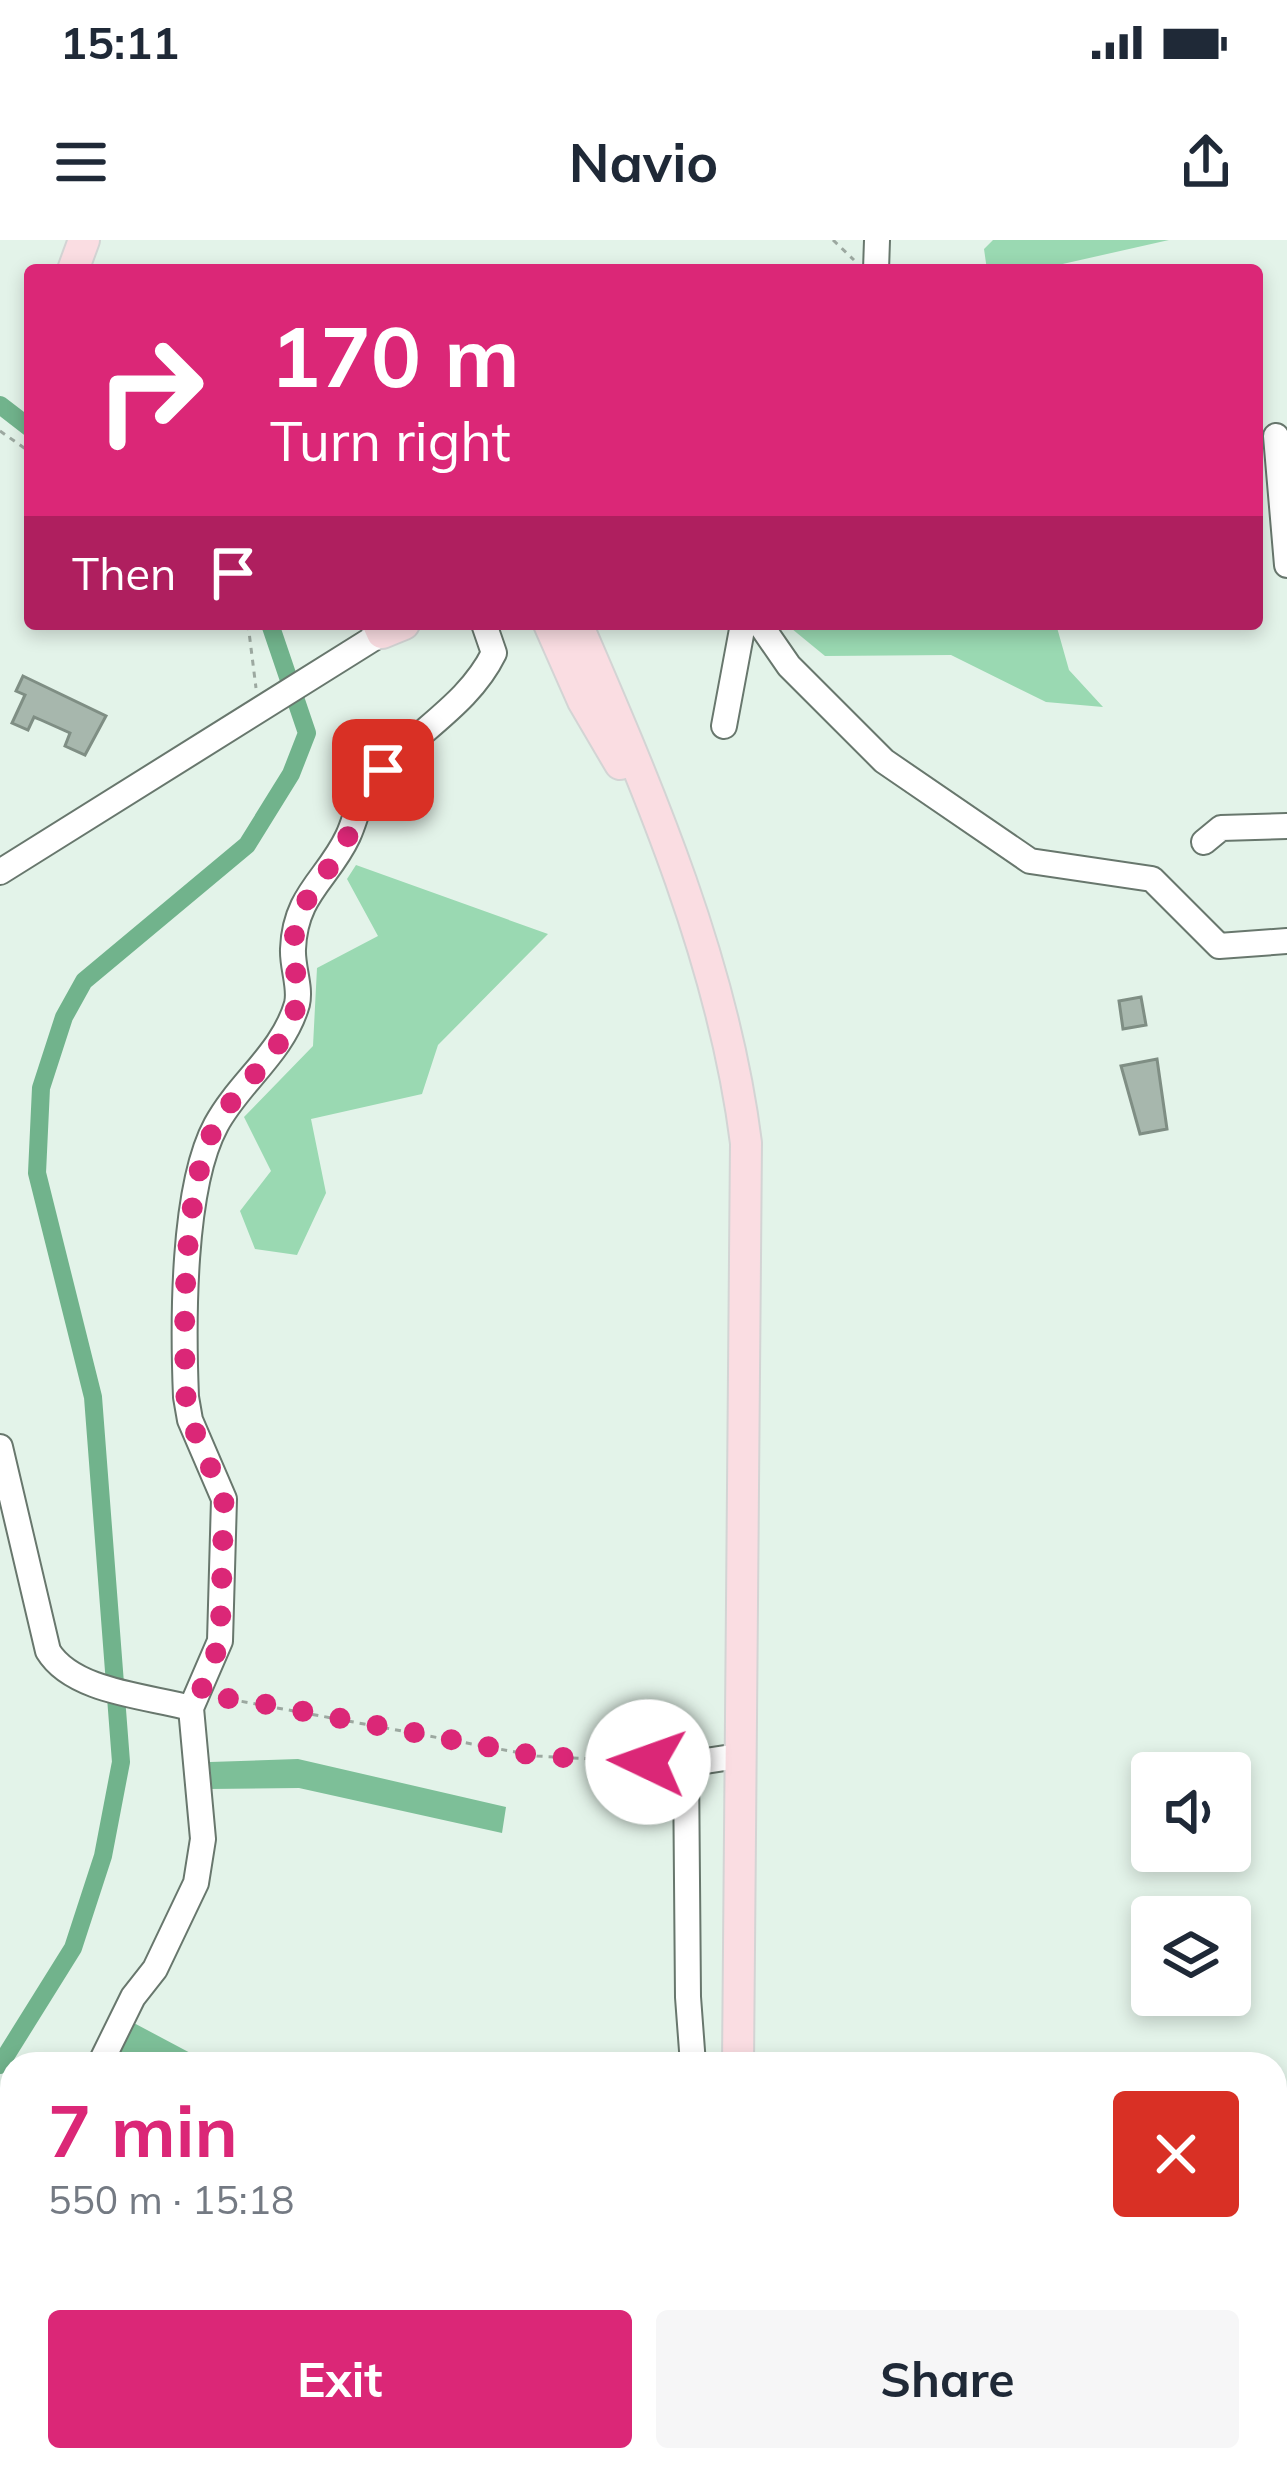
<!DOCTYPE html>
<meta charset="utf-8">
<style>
body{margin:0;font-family:Mulish,sans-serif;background:#f6f6f7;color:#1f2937;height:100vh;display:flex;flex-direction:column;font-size:45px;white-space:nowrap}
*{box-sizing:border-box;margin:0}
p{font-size:39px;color:#747a83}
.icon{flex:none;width:66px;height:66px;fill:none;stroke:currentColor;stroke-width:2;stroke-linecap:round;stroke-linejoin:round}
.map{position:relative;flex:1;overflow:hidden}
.panel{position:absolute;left:0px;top:1812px;width:1287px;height:420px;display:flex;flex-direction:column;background:#fff;border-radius:36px 36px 0 0;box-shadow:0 6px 18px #0003}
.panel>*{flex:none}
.guide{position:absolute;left:24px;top:24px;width:1239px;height:366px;border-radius:12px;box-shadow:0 6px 18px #0003;background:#db2777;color:#fff;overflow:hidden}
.controls{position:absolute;left:1131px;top:1512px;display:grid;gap:24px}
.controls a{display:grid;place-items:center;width:120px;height:120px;border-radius:12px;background:#fff;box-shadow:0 6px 18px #0003;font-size:60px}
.pin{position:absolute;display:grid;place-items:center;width:102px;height:102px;color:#fff;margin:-51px;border-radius:24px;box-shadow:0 6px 18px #0006}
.me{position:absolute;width:132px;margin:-66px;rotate:273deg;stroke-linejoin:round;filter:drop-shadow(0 0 9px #0008)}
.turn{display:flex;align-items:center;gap:42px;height:252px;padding:0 48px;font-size:54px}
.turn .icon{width:156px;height:156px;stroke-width:2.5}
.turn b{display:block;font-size:84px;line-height:102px}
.then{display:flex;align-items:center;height:114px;padding:0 48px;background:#0003;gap:24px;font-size:45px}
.round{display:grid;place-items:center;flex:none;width:126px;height:126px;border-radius:12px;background:#f6f6f7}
.headline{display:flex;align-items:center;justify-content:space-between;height:204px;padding:0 48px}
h1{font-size:72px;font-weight:700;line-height:90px;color:#db2777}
.button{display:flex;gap:24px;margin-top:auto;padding:24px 48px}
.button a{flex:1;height:138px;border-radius:12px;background:#db2777;color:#fff;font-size:48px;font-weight:700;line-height:138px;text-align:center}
.button a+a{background:#f6f6f7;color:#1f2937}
.status{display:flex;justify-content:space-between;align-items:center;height:84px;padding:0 60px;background:#fff;direction:ltr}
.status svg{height:33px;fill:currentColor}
header{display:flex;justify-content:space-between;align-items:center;height:156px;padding:0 48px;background:#fff;font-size:54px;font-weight:700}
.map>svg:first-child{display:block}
</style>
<div class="status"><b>15:11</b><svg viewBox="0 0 49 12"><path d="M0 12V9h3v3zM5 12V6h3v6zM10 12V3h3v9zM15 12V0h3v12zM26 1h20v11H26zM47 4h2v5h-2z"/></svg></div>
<header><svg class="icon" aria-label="menu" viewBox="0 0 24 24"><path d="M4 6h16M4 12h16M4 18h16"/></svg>Navio<svg class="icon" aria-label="share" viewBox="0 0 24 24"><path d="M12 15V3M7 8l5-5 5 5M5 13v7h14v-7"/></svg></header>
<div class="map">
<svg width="1287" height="2232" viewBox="0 0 1287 2232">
<rect width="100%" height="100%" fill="#e3f3e9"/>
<path fill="#9ad9b2" d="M993 0H1169L1036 30H987L984 9Z
M786 384H1056L1069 430 1103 467 1046 462 951 415 825 416Z
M356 625 548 694 438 805 422 854 311 879 326 953 297 1015 255 1009 240 971 271 931 244 877 313 806 317 728 378 696 347 639Z"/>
<path fill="#7dbf98" d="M298 1519 506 1567 502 1593 299 1548 208 1549 210 1522Z
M132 1782 211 1824H110Z"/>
<path fill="#71b38c" d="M12 2142V2220H1275V2149L1287 2154V2232H0V2145Z"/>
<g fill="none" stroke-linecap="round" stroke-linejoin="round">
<path stroke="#71b38c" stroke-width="18" d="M0 165 30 188
M0 1825 73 1708 103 1616 121 1522 93 1157 37 933 41 848 64 777 84 741 247 605 291 534 307 493 270 384"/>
</g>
<path fill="#a7b7ad" stroke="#7f8e84" stroke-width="3" d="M23 436 106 476 85 515 65 506 70 493 41 480 34 477 28 490 12 483 25 455 16 451Z
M1141 757 1146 785 1123 789 1119 761Z
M1157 819 1167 889 1140 894 1121 826Z"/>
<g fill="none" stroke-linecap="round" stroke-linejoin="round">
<g stroke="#68776d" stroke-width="28">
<path id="minor" d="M876 30 877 0
M1276 196 1287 325
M760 384 789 426 884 521 1030 621 1152 639 1219 706 1287 701
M724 486 743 384
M1204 602 1221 588 1287 586
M0 632 382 393
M0 1207 48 1411C73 1452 147 1456 191 1468
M100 1824 133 1757 155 1729 196 1643 203 1599 191 1468 220 1401 224 1259 190 1180 186 1157C183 1084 182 948 216 885 239 842 283 813 297 764 301 747 292 727 293 709 295 654 328 639 348 596 356 579 358 561 370 546 407 495 466 470 494 413L484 384
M693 1824 688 1757 686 1524 738 1516
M0 2101 12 2098"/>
</g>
<g stroke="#d3d4d4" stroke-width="34">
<path id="major" d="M73 30 84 0
M378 384 382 393 404 384
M549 384 583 461 620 524
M577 384C649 551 723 721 746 903L738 1824
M736 2232V2220"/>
</g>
<path stroke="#9ca8a0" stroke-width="3" stroke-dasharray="6 6" stroke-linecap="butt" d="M833 0 854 20
M0 191 30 212
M248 384 256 448
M218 1457 537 1516 665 1523"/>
<use href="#minor" stroke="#fff" stroke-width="24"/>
<use href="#major" stroke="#fadde2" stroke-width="30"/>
</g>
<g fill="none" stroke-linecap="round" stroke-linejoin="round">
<path stroke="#db2777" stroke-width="21" stroke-dasharray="0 37.8" d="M383 530C366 550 359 569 349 594 330 638 297 652 293 708 292 725 301 746 297 763 286 812 240 842 216 885 182 946 183 1085 186 1157L190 1180 224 1259 220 1402 199 1456 244 1460 537 1516 648 1522"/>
</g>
</svg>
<div class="controls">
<a><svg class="icon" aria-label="sound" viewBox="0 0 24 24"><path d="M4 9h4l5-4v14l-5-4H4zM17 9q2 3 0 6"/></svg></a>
<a><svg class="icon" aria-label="layers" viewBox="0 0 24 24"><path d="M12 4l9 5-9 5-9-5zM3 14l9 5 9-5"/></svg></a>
</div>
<div class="pin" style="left:383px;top:530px;background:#d93025"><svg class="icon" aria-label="arrive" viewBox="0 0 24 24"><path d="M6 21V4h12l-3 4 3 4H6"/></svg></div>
<svg class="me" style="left:648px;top:1522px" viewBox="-20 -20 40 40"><circle r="19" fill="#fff"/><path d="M0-13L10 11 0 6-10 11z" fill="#db2777"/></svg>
<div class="guide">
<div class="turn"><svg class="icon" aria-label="right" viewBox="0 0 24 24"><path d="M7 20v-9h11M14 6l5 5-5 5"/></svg><div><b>170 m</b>Turn right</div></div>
<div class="then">Then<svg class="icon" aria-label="arrive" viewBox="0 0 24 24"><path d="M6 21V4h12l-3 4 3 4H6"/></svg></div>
</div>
<section class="panel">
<div class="headline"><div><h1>7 min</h1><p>550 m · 15:18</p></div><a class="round" style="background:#d93025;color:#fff"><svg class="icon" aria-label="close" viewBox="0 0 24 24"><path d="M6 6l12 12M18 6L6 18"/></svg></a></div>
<div class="button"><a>Exit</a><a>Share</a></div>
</section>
</div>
